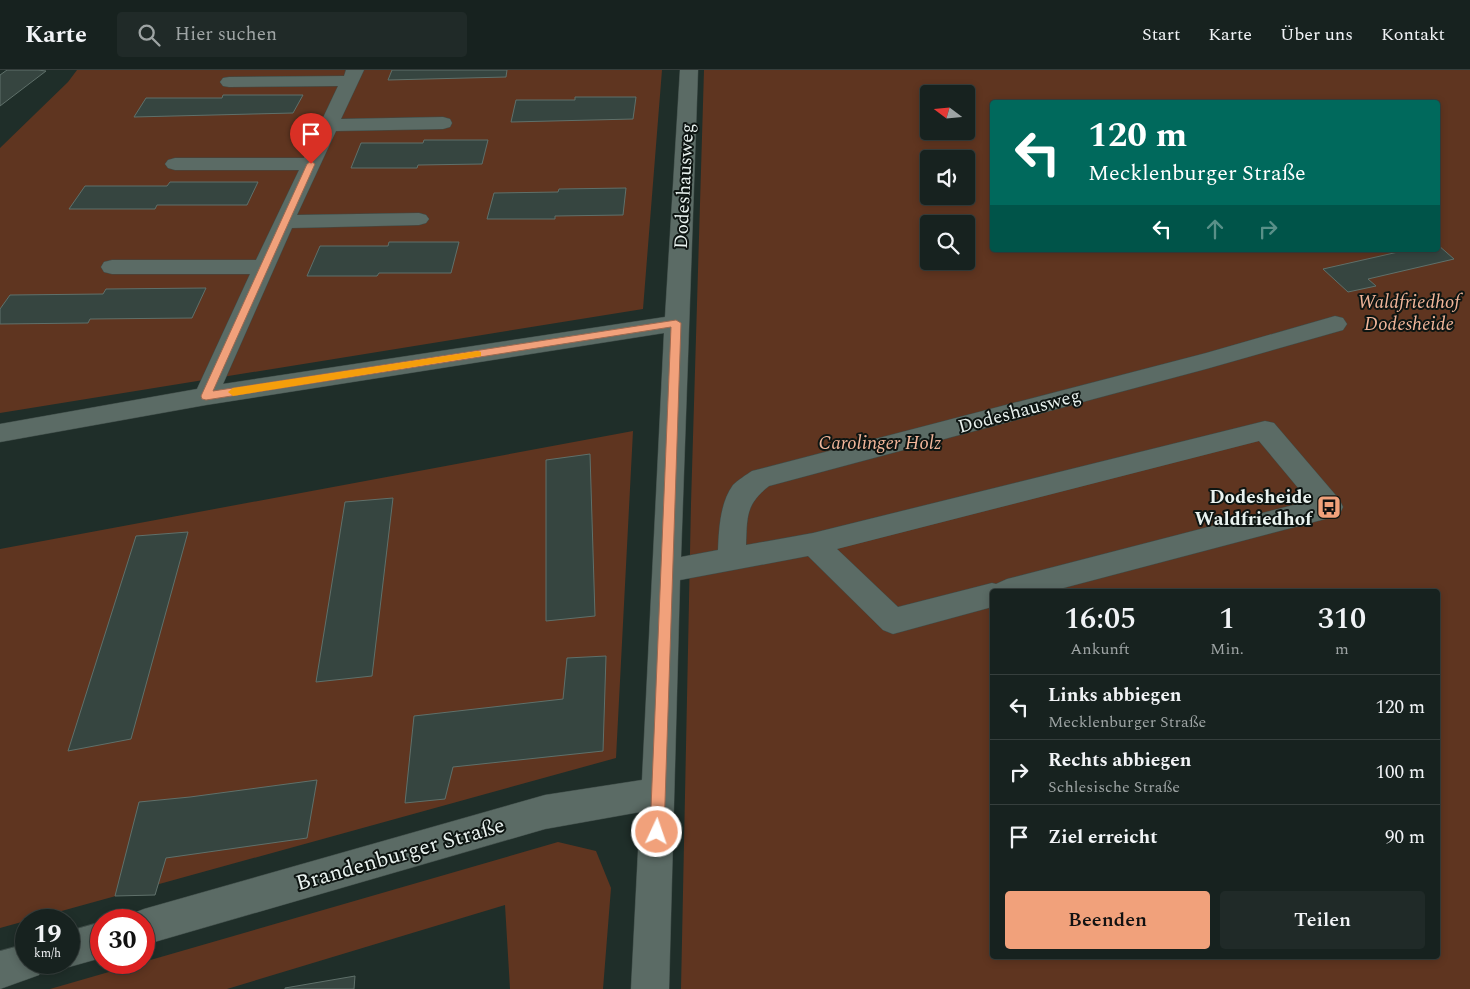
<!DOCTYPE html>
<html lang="de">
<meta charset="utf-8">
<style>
body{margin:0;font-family:Spectral,serif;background:#202a28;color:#f1f3f6;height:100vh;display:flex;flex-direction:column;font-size:19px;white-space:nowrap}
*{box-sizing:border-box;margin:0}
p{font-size:16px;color:#9ea4a4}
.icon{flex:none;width:28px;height:28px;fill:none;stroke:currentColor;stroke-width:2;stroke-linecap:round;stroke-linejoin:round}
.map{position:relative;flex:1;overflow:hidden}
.panel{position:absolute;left:990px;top:519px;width:450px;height:370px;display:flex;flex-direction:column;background:#17221f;border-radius:5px;box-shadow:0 2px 8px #0003,0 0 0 1px #363f3d}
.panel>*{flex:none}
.banner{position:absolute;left:990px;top:30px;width:450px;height:152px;border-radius:5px;box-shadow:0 2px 8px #0003,0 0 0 1px #363f3d;background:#00695c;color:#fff;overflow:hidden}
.needle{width:32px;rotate:286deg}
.controls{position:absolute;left:920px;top:15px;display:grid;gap:10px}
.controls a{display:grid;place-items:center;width:55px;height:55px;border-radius:5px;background:#17221f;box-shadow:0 2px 8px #0003,0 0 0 1px #363f3d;font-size:25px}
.speed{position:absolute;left:15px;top:839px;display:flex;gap:10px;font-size:25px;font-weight:700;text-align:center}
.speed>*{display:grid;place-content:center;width:65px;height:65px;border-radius:50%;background:#17221f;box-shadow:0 2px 8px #0003,0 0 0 1px #363f3d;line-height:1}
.speed small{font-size:12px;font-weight:400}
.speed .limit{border:8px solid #d22;background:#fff;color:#111}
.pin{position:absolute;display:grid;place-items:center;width:42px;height:42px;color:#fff;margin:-51px -21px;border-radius:50% 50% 50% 0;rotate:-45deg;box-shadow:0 0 5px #0007}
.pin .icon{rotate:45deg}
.me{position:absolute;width:55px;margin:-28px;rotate:3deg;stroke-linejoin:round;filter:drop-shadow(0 0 4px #0008)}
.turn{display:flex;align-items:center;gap:18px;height:105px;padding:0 15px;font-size:22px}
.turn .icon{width:65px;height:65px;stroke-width:2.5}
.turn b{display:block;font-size:35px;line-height:42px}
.lanes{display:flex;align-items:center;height:48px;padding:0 15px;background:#0003;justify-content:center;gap:25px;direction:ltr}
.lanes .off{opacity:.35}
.eta{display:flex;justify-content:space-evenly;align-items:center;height:85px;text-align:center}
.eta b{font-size:30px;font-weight:600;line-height:35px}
.primary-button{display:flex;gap:10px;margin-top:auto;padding:10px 15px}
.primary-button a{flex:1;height:58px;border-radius:5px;background:#f1a17b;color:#111;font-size:20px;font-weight:600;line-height:58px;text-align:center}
.primary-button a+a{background:#202a28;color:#f1f3f6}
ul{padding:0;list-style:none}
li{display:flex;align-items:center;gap:15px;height:65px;padding:0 15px;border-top:1px solid #363f3d}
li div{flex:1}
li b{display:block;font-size:19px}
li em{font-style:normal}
header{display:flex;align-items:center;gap:30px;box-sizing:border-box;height:70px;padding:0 25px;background:#17221f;border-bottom:1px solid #363f3d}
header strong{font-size:24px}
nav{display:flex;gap:28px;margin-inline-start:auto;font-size:18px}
.search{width:350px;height:45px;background:#202a28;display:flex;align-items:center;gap:12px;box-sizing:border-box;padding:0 18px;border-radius:5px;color:#9ea4a4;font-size:19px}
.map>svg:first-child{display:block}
</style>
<header>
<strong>Karte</strong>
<div class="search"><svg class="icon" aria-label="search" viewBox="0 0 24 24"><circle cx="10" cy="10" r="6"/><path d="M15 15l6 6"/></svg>Hier suchen</div>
<nav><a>Start</a><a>Karte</a><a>Über uns</a><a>Kontakt</a></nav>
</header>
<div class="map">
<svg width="1470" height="919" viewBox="0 0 1470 919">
<rect width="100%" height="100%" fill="#1f2e29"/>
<path fill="#5f3520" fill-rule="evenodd" d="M77 0H662L643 239 0 343V78L68 12Z
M704 0H1470V919H681L691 434ZM929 24H966V61H929ZM992 32H1438V180H992ZM929 89H966V126H929ZM929 154H966V191H929ZM992 521H1438V886H992Z
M633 361 616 688 0 858V479Z
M558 772 596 781 611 818 603 919H510L505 835 227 919H50Z"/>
<path fill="#364540" stroke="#5f706a" d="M7 0H38L46 1 0 36V5Z
M392 0H507L506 7 388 10Z
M223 25H303L293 43 134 47 146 28H222Z
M575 27H636L633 49 511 52 516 30H575Z
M424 70H488L482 94 418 95 417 98H351L361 73H423Z
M170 112H258L247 135H157L155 139H69L85 116H167Z
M626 118 623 145 555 146V149H487L494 123 558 122 559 119Z
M389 172H459L451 203H379L377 206H307L320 176H388Z
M1438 175 1454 189 1368 209 1376 216 1348 222 1323 199 1407 180H1438Z
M206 218 192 248 90 249 88 253 0 254V239L10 225 103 224 106 219Z
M590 384 595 546 546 551V390Z
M393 428 372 606 316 612 345 432Z
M188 462 131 669 68 681 136 466Z
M606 586 603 681 453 697 445 729 405 733 414 646 563 629 567 588Z
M317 710 307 768 166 788 155 825 115 826 139 732 190 727Z
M355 906 354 919H285V918Z"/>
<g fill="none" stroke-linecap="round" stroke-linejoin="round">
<g stroke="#3e4b47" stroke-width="1">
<path id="minor" d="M346 0H364L341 49 443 47 450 49 452 53 450 57 443 59 336 61 297 145 419 143 426 145 429 149 426 153 419 155 292 158 223 314 665 247 680 0H698L681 487 718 480C719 459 720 433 733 415 738 410 746 405 752 401L1206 283 1335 246 1343 248 1347 254 1343 260 1206 299 769 416C746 434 747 446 746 475L813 463 1265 351 1274 353 1339 429 1343 437 1339 445 1329 448 1052 521H992V537L893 564 883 560 808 486 680 510 669 919H631L640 742 545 759 144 875V850H129L131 844 144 839 545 725 642 710 664 263 206 335 0 372V354L197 319 250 204H112L104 202 101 197 104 192 112 190H256L299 100H175L168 98 165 94 168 90 175 88H304L338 16 229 17 223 16 220 12 223 8 229 7 344 6ZM1259 371 1309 431 1007 509 996 514 992 513 898 537 837 479Z
M101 852V888L69 897 57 892H69V861Z
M26 874V892H44L39 905 0 919V881Z"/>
</g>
<use href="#minor" fill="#5b6b65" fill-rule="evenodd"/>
</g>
<path fill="#f1a17b" stroke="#9d6950" d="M311 91 315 94 213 321 676 250 681 253 664 762 662 767 657 769 652 767 650 762 671 257 206 330 202 329 201 326 307 94Z"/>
<path fill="#f59e0b" d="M478 281 481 282V286L233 326 228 322 233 318Z"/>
<defs>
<g id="bus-square" transform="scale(1.25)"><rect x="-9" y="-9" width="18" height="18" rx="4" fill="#f1a17b" stroke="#0e1512"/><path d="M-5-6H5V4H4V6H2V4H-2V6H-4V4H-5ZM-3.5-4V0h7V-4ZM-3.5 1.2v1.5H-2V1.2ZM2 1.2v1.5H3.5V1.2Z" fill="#111"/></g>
</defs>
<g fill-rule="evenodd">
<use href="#bus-square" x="1329" y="437"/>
</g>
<g text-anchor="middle" stroke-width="4" stroke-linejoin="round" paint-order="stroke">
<g font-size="19" fill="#eaf3f0" stroke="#0e1512">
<text transform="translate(683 116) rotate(-87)" y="7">Dodeshausweg</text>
<text transform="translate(1019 340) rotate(-15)" y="7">Dodeshausweg</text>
</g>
<g font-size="19" font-style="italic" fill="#f2b69a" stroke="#0e1512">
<text x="1409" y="238">Waldfriedhof<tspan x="1409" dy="22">Dodesheide</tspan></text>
<text x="880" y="379">Carolinger Holz</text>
</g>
<g font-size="19" font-weight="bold" fill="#eaf3f0" stroke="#0e1512" text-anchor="end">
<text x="1312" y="433">Dodesheide<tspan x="1312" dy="22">Waldfriedhof</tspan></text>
</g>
<g font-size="22" fill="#eaf3f0" stroke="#0e1512">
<text transform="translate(400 783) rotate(-16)" y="8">Brandenburger Straße</text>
</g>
</g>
</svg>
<div class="controls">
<a><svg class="needle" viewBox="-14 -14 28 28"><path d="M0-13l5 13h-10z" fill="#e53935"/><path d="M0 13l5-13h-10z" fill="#9ea4a4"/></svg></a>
<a><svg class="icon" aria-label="sound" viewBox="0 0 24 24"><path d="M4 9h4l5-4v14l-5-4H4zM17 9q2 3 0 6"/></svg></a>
<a><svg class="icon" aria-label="search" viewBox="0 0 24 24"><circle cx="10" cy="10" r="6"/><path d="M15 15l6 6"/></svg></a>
</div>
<div class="speed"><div>19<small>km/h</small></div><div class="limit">30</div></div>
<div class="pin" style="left:311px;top:94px;background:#d93025"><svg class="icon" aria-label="arrive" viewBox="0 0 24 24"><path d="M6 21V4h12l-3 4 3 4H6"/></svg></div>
<svg class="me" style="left:657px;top:762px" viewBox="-20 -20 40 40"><circle r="17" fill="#f1a17b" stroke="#fff" stroke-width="3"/><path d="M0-11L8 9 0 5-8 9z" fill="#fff"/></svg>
<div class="banner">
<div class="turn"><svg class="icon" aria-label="left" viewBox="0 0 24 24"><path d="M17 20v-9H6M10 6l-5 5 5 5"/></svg><div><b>120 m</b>Mecklenburger Straße</div></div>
<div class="lanes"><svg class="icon" aria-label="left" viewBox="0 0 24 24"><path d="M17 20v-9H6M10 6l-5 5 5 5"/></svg><svg class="icon off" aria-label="ahead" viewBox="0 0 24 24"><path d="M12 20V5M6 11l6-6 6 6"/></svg><svg class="icon off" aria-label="right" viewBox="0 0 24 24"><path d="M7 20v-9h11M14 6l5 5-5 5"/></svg></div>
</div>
<section class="panel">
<div class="eta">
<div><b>16:05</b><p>Ankunft</p></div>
<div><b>1</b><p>Min.</p></div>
<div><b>310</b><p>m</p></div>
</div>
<ul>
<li><svg class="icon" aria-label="left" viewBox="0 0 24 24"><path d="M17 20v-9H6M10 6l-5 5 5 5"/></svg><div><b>Links abbiegen</b><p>Mecklenburger Straße</p></div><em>120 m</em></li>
<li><svg class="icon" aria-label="right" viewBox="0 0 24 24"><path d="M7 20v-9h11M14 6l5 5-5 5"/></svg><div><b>Rechts abbiegen</b><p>Schlesische Straße</p></div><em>100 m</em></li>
<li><svg class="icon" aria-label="arrive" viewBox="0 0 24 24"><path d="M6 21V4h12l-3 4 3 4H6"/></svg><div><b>Ziel erreicht</b></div><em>90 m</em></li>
</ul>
<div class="primary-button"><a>Beenden</a><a>Teilen</a></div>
</section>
</div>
